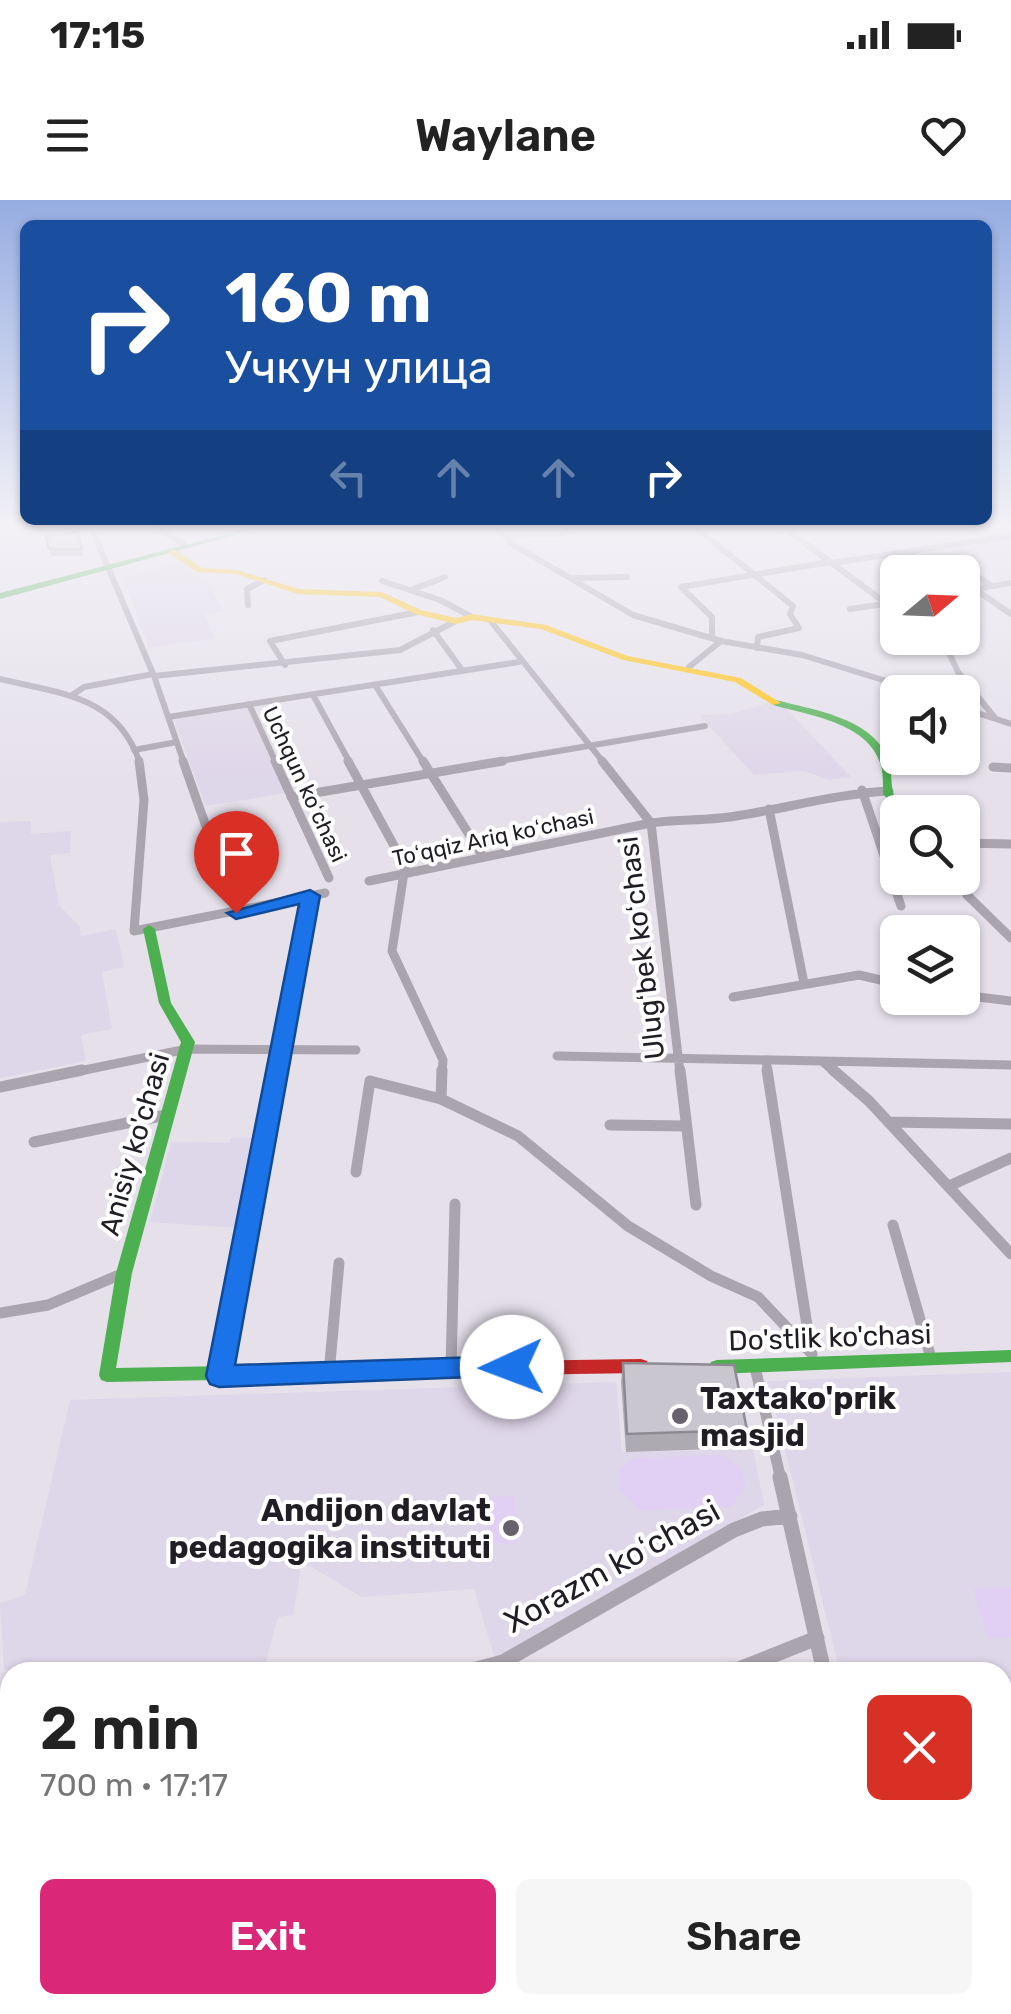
<!DOCTYPE html>
<meta charset="utf-8">
<style>
body{margin:0;font-family:Rubik,sans-serif;background:#f6f6f6;color:#222;height:100vh;display:flex;flex-direction:column;font-size:38px;white-space:nowrap}
*{box-sizing:border-box;margin:0}
p{font-size:32px;color:#767676}
.icon{flex:none;width:55px;height:55px;fill:none;stroke:currentColor;stroke-width:2;stroke-linecap:round;stroke-linejoin:round}
.map{position:relative;flex:1;overflow:hidden}
.details{position:absolute;left:0px;top:1462px;width:1012px;height:352px;display:flex;flex-direction:column;background:#fff;border-radius:30px 30px 0 0;box-shadow:0 2px 8px #0004}
.details>*{flex:none}
.guide{position:absolute;left:20px;top:20px;width:972px;height:305px;border-radius:15px;box-shadow:0 2px 8px #0004;background:#1a4fa0;color:#fff;overflow:hidden}
.needle{width:65px;rotate:71deg}
.buttons{position:absolute;left:880px;top:355px;display:grid;gap:20px}
.buttons a{display:grid;place-items:center;width:100px;height:100px;border-radius:15px;background:#fff;box-shadow:0 2px 8px #0004;font-size:50px}
.pin{position:absolute;display:grid;place-items:center;width:85px;height:85px;color:#fff;margin:-102px -42px;border-radius:50% 50% 50% 0;rotate:-45deg;box-shadow:0 0 10px #0007}
.pin .icon{rotate:45deg}
.me{position:absolute;width:110px;margin:-55px;rotate:268deg;stroke-linejoin:round;filter:drop-shadow(0 0 8px #0008)}
.turn{display:flex;align-items:center;gap:35px;height:210px;padding:0 40px;font-size:45px}
.turn .icon{width:130px;height:130px;stroke-width:2.5}
.turn b{display:block;font-size:70px;line-height:85px}
.lanes{display:flex;align-items:center;height:95px;padding:0 40px;background:#0003;justify-content:center;gap:50px;direction:ltr}
.lanes .off{opacity:.35}
.round{display:grid;place-items:center;flex:none;width:105px;height:105px;border-radius:15px;background:#f6f6f6}
.overview{display:flex;align-items:center;justify-content:space-between;height:170px;padding:0 40px}
h1{font-size:60px;font-weight:600;line-height:75px}
.primary-button{display:flex;gap:20px;margin-top:auto;padding:20px 40px}
.primary-button a{flex:1;height:115px;border-radius:15px;background:#db2777;color:#fff;font-size:40px;font-weight:600;line-height:115px;text-align:center}
.primary-button a+a{background:#f6f6f6;color:#222}
.status{display:flex;justify-content:space-between;align-items:center;height:70px;padding:0 50px;background:#fff;direction:ltr}
.status svg{height:28px;fill:currentColor}
header{display:flex;justify-content:space-between;align-items:center;height:130px;padding:0 40px;background:#fff;font-size:45px;font-weight:600}
.map>svg:first-child{display:block}
</style>
<div class="status"><b>17:15</b><svg viewBox="0 0 49 12"><path d="M0 12V9h3v3zM5 12V6h3v6zM10 12V3h3v9zM15 12V0h3v12zM26 1h20v11H26zM47 4h2v5h-2z"/></svg></div>
<header><svg class="icon" aria-label="menu" viewBox="0 0 24 24"><path d="M4 6h16M4 12h16M4 18h16"/></svg>Waylane<svg class="icon" aria-label="heart" viewBox="0 0 24 24"><path d="M12 20l-8-8c-3-5 5-10 8-4 3-6 11-1 8 4z"/></svg></header>
<div class="map">
<svg width="1011" height="1814" viewBox="0 0 1011 1814">
<rect width="100%" height="100%" fill="#e5e0ea"/>
<path fill="#ded6e9" d="M1011 338V379L997 381 950 347Z
M180 362 198 376 205 375 223 411 205 414 215 438 149 448 123 378Z
M768 503 785 507 851 577 829 580 804 571 754 575 699 515 730 514Z
M247 507 286 593 206 606 173 518Z
M31 621V634L71 631 70 653 50 655 59 705 79 726 81 736 116 729 124 767 102 772 112 829 81 835 86 861 0 878V622Z
M231 938H254L237 1028 150 1022 171 942 230 943Z
M1011 1172V1569L1003 1570 1002 1472H840L768 1181Z
M616 1182 622 1252 753 1249 764 1305 495 1459 474 1389 362 1397 310 1366H301L293 1415 278 1417 263 1472 4 1470 0 1403 25 1395 70 1200Z"/>
<path fill="#e1d0f4" d="M722 1255 739 1267 746 1285 731 1307 640 1310 619 1288 620 1270 634 1258Z
M514 1296 517 1343 490 1344 487 1297Z
M1011 1387V1437L988 1438 973 1389Z"/>
<g fill="none" stroke-linecap="round" stroke-linejoin="round">
<path stroke="#aaa4af" stroke-width="6" d="M91 327 154 476 184 563
M154 327 184 344
M496 327 512 344 633 415 721 441 802 455 922 492
M695 327 793 406 790 414 799 428 758 437 757 448
M783 327 898 412
M504 335 561 334 571 327
M911 351 926 372
M956 362 992 386
M832 363 1011 336
M573 378 627 377
M382 381 440 400 472 417
M681 387 830 362
M681 387 712 417V437
M411 390 445 377
M976 390 1011 414
M962 391 1011 383
M248 405 247 389 264 380
M850 409 898 402
M490 420 604 563
M433 430 462 470
M942 438 958 472 995 518
M285 465 270 441 418 412
M689 467 721 441
M154 476 400 450 456 421
M0 479C61 494 117 495 140 563
M375 485 424 563
M313 495 350 563
M71 496 84 487 153 474
M249 504 276 563
M962 508 1011 524
M168 517 519 462
M134 550 177 542
M488 563 705 526"/>
<path stroke="#aaa4af" stroke-width="9" d="M139 561 144 600 134 731 325 693
M183 561 222 672
M275 561 329 678
M348 561 405 666 392 751 443 860 442 873
M423 561 482 655
M602 561 651 623 680 873
M993 567 1011 568
M862 590 901 706
M291 597 503 561
M769 609 804 783
M962 643 1011 644
M961 678 967 695 1011 738
M369 681 651 623C679 619 708 621 736 616 788 608 836 594 889 591
M962 795 1011 801
M733 797 859 775 898 784
M557 856 822 861 836 873
M766 861 768 873
M822 861 1011 865
M70 873 187 849 356 850
M276 873 310 695"/>
<path stroke="#aaa4af" stroke-width="11" d="M680 870 696 1005
M767 870 811 1151
M833 870 869 901 1011 1054
M0 887 82 870
M441 899 442 870
M888 922 1011 924
M610 925 686 926
M34 942 166 915
M356 972 370 881 441 899 518 936 628 1026 711 1076 758 1097 812 1154
M949 986 1011 958
M893 1025 931 1158
M0 1113 48 1105 124 1073
M755 1167 781 1280
M451 1169 455 1004
M329 1174 339 1063
M219 1175 277 870"/>
<path stroke="#aaa4af" stroke-width="15" d="M780 1277 824 1472
M684 1471 739 1469 817 1438
M465 1472 503 1462 734 1330 762 1319 790 1316
M1002 1579H1011
M0 1714 10 1708
M1002 1721 1011 1720
M895 1805 897 1814
M298 1809 366 1805
M128 1814 129 1805"/>
<path fill="#4caf50" fill-rule="evenodd" d="M254 327H265L0 399V393Z
M776 500C813 510 869 517 887 556 893 569 890 586 894 595 898 601 906 607 910 612H900L883 594C883 586 883 578 882 570 873 523 811 516 773 505V501Z
M149 725 155 729 171 803 195 842 132 1073 116 1168 383 1163 389 1165 391 1170 389 1175 383 1177 107 1182 101 1180 99 1175 116 1073 181 842 159 803 143 729Z
M1011 1150V1162L717 1174 711 1172 709 1167 711 1162 717 1160Z"/>
<path fill="#ffc107" fill-rule="evenodd" d="M170 350H176L202 368 237 370 299 389 382 392 421 410 456 418 472 414 546 425 628 456 741 478 781 503 773 505 735 482 623 460 541 429 472 420 456 424 415 414 380 397 298 394 236 374 197 372 170 354Z"/>
<path fill="#c62828" fill-rule="evenodd" d="M641 1159 647 1161 649 1166 647 1171 641 1173 383 1177 377 1175 375 1170 377 1165 383 1163Z"/>
</g>
<path fill="#aeaab2" d="M77 332 83 356H51L46 336Z
M623 1163 747 1230 744 1248 626 1252 621 1182Z"/>
<path fill="#cac6cf" stroke="#8d8b91" stroke-width="2.5" d="M77 332 82 349H49L46 336Z
M623 1163 734 1165 747 1230 627 1234Z"/>
<linearGradient id="sky" x2="0" y2="1"><stop stop-color="#96ade2"/><stop offset="0.56" stop-color="#f3f1f6"/><stop offset="1" stop-color="#f3f1f6" stop-opacity="0"/></linearGradient>
<rect width="1011" height="580" fill="url(#sky)"/>
<path fill="#1a73e8" stroke="#114b97" stroke-width="2.5" d="M310 690 320 696 235 1165 512 1156 521 1160 525 1167 521 1175 219 1187 210 1184 206 1176 299 704 236 719 227 713Z"/>
<g fill="#66616a" stroke="#fff" stroke-width="4">
<circle cx="680" cy="1216" r="10"/>
<circle cx="511" cy="1328" r="10"/>
</g>
<g text-anchor="middle" stroke-width="8" stroke-linejoin="round" paint-order="stroke">
<g font-size="22" fill="#211d25" stroke="#fff">
<text transform="translate(305 584) rotate(65)" y="8">Uchqun koʻchasi</text>
<text transform="translate(493 637) rotate(-12)" y="8">Toʻqqiz Ariq koʻchasi</text>
</g>
<g font-size="28" fill="#211d25" stroke="#fff">
<text transform="translate(641 748) rotate(-97)" y="10">Ulugʻbek koʻchasi</text>
<text transform="translate(134 944) rotate(-74)" y="10">Anisiy ko'chasi</text>
<text transform="translate(830 1137) rotate(-2)" y="10">Do'stlik ko'chasi</text>
</g>
<g font-size="32" font-weight="bold" fill="#211d25" stroke="#fff" text-anchor="start">
<text x="700" y="1209">Taxtako'prik<tspan x="700" dy="37">masjid</tspan></text>
<text x="491" y="1321" text-anchor="end">Andijon davlat<tspan x="491" dy="37">pedagogika instituti</tspan></text>
</g>
<g font-size="32" fill="#211d25" stroke="#fff">
<text transform="translate(612 1366) rotate(-29)" y="11">Xorazm koʻchasi</text>
</g>
</g>
</svg>
<div class="buttons">
<a><svg class="needle" viewBox="-14 -14 28 28"><path d="M0-13l5 13h-10z" fill="#e53935"/><path d="M0 13l5-13h-10z" fill="#767676"/></svg></a>
<a><svg class="icon" aria-label="sound" viewBox="0 0 24 24"><path d="M4 9h4l5-4v14l-5-4H4zM17 9q2 3 0 6"/></svg></a>
<a><svg class="icon" aria-label="search" viewBox="0 0 24 24"><circle cx="10" cy="10" r="6"/><path d="M15 15l6 6"/></svg></a>
<a><svg class="icon" aria-label="layers" viewBox="0 0 24 24"><path d="M12 4l9 5-9 5-9-5zM3 14l9 5 9-5"/></svg></a>
</div>
<div class="pin" style="left:236px;top:713px;background:#d93025"><svg class="icon" aria-label="arrive" viewBox="0 0 24 24"><path d="M6 21V4h12l-3 4 3 4H6"/></svg></div>
<svg class="me" style="left:512px;top:1167px" viewBox="-20 -20 40 40"><circle r="19" fill="#fff"/><path d="M0-13L10 11 0 6-10 11z" fill="#1a73e8"/></svg>
<div class="guide">
<div class="turn"><svg class="icon" aria-label="right" viewBox="0 0 24 24"><path d="M7 20v-9h11M14 6l5 5-5 5"/></svg><div><b>160 m</b>Учкун улица</div></div>
<div class="lanes"><svg class="icon off" aria-label="left" viewBox="0 0 24 24"><path d="M17 20v-9H6M10 6l-5 5 5 5"/></svg><svg class="icon off" aria-label="ahead" viewBox="0 0 24 24"><path d="M12 20V5M6 11l6-6 6 6"/></svg><svg class="icon off" aria-label="ahead" viewBox="0 0 24 24"><path d="M12 20V5M6 11l6-6 6 6"/></svg><svg class="icon" aria-label="right" viewBox="0 0 24 24"><path d="M7 20v-9h11M14 6l5 5-5 5"/></svg></div>
</div>
<section class="details">
<div class="overview"><div><h1>2 min</h1><p>700 m · 17:17</p></div><a class="round" style="background:#d93025;color:#fff"><svg class="icon" aria-label="close" viewBox="0 0 24 24"><path d="M6 6l12 12M18 6L6 18"/></svg></a></div>
<div class="primary-button"><a>Exit</a><a>Share</a></div>
</section>
</div>
